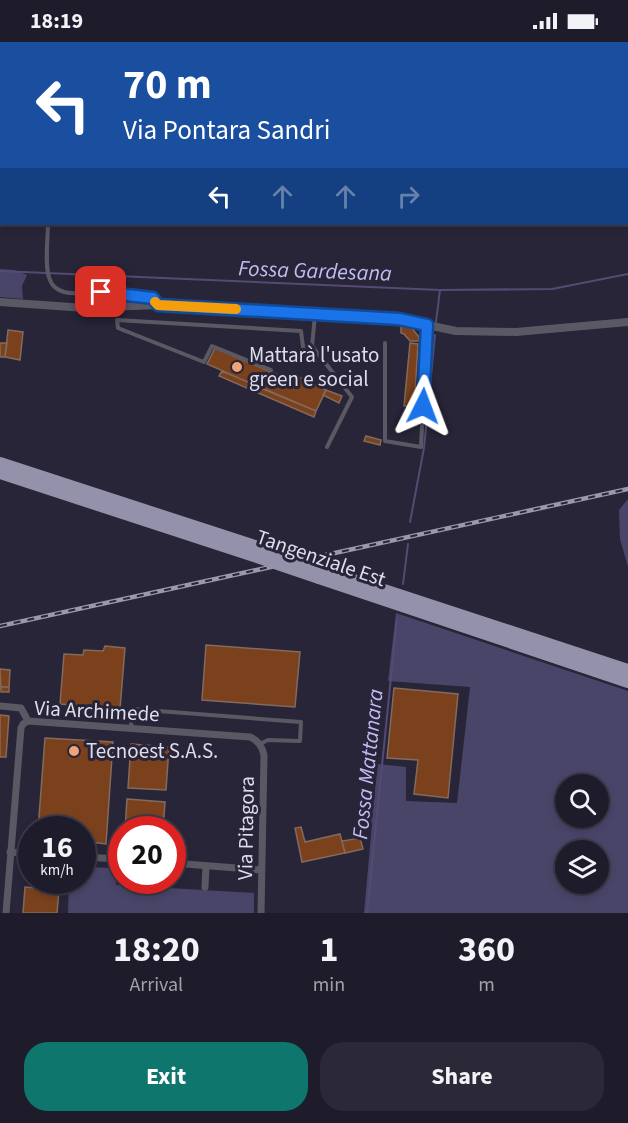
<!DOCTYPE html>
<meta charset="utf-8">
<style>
body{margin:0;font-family:"Source Sans 3",sans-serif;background:#2b2937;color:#f1f3f6;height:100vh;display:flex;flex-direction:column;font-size:22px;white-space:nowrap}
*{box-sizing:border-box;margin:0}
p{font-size:20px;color:#a1a1a9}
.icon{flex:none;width:33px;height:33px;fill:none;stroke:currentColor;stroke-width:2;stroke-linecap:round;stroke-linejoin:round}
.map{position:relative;height:871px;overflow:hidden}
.side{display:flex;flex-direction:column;background:#1e1c2b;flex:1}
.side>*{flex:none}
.guide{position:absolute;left:0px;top:0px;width:628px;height:183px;box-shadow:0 3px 9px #0003,0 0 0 2px #3c3a47;background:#1a4fa0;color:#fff;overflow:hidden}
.controls{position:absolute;left:555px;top:732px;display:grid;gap:12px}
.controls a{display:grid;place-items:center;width:54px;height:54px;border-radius:50%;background:#1e1c2b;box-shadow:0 3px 9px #0003,0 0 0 2px #3c3a47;font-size:30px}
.speed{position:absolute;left:18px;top:774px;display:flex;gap:12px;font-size:30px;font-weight:700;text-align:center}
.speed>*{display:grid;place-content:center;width:78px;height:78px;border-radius:50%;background:#1e1c2b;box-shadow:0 3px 9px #0003,0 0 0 2px #3c3a47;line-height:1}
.speed small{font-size:15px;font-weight:400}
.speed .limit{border:9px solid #d22;background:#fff;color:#111}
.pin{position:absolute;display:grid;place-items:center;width:51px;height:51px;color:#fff;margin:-26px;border-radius:12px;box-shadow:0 3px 9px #0006}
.me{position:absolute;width:66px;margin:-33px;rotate:3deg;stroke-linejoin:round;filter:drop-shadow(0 0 4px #0008)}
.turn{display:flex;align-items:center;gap:21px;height:126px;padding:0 24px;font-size:27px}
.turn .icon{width:78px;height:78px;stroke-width:2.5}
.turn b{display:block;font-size:42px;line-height:51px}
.lanes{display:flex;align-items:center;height:57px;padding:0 24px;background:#0003;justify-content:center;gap:30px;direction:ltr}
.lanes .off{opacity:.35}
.eta{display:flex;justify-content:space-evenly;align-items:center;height:102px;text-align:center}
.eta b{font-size:36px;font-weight:700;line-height:42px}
.action{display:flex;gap:12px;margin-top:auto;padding:12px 24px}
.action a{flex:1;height:69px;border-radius:24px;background:#0f766e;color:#fff;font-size:24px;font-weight:700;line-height:69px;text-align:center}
.action a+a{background:#2b2937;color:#f1f3f6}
.status{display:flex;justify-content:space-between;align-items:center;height:42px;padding:0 30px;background:#1e1c2b;direction:ltr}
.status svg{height:16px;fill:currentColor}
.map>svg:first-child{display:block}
</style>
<div class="status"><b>18:19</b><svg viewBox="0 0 49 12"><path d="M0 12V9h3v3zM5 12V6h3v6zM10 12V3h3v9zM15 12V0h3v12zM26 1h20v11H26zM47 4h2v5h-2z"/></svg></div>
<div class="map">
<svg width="628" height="871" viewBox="0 0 628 871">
<rect width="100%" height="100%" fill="#282539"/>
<path fill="#494569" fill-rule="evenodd" d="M0 227 15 228 27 233 22 244 23 257 0 255Z
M628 457V525L620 497 619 468Z
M396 571 628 649V871H364L372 782 371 781 378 722 406 725V759L457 761 470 645 388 639ZM566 742H598V776H566ZM566 808H598V842H566Z
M83 825 115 826 116 843 254 851V871H68L69 839 82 838Z"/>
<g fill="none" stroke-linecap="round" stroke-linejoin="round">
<path stroke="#554a74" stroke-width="2" d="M0 229 440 248 552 247 628 232
M436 280 440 248
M410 480 424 406 435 293
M403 542 408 502
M367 871 397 576"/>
</g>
<path fill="#7b411d" stroke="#826a5d" stroke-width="1.5" d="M401 282 409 283 419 295V299H410L404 292 401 291Z
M8 288 23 290 20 318 5 315Z
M0 301H7L5 315H0Z
M410 301 418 302 413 382 405 383 407 364H404Z
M215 306 269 329 261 346 207 322Z
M222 329 316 369 314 375 219 334Z
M269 329 293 339 295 333 326 348 316 369 261 346Z
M326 348 342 354 339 361 323 353Z
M366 394 381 398 380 403 364 399Z
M206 603 300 610 295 665 202 658Z
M105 604 125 606 120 667 60 662 64 612 83 613 84 608 103 609Z
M0 627 10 628 9 645H1V650Z
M1 645H9V650H1Z
M394 646 458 652 448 756 414 752 418 718 387 716Z
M0 673 9 674 6 715H0Z
M45 696 113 700 106 802 82 799V788H38Z
M131 702 169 705 166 748 128 746Z
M127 757 165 760 163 788H125Z
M301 785 305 800 340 792 345 811 302 820 295 786Z
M360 796 363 807 345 811 342 799Z
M25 845 59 848 57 871H23Z"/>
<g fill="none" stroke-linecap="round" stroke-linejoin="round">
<path stroke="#5a5963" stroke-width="4" d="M48 182C48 196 44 225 50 238 52 244 58 248 64 250 75 253 89 250 101 250 118 251 136 254 153 257L157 262
M315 273 312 304 352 355 327 405
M385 301V399L421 405 427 283
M271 328 212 304 204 320 118 286 117 278 301 289 303 305 312 304
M131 686 132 667 301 680 300 699 268 698 260 702"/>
<path stroke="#5a5963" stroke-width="7" d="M0 664 21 666 28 679
M10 810 32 812
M82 815 122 817
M172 821 261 828
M205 845 206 824
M6 871 21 686 23 682 28 679 250 695C258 698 262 704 264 713L261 871"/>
<path stroke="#5a5963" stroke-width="8" d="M0 260 85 266 158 263 399 277 456 289 516 290 628 280"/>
<path stroke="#9492aa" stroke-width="12" d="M0 421 261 506
M0 431 260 516
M323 528 628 628
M319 536 628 640"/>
<g stroke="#9a99a9" stroke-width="4.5">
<path id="rail" d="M0 584 628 447"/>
</g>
<use href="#rail" stroke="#282539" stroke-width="2" stroke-dasharray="7" stroke-linecap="butt"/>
<path stroke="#9492aa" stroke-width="12" d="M261 506 323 528
M260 516 319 536"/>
</g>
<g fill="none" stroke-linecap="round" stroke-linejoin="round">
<g stroke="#114b97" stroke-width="15">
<path id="route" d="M101 250 153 256 158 263 399 277 427 283 423 364"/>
</g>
<use href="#route" stroke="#1a73e8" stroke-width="10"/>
<path stroke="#f59e0b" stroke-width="10" d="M155 260 158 263 236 267"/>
</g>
<g fill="#efa378" stroke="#282539" stroke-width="2">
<circle cx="237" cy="325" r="6"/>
<circle cx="74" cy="709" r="6"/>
</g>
<g text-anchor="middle" stroke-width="6" stroke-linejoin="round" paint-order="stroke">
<g font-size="21" fill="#dedeeb" stroke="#282539" text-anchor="start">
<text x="249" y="320">Mattarà l'usato<tspan x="249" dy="24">green e social</tspan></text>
<text x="86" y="716">Tecnoest S.A.S.</text>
</g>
<g font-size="21" fill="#dedeeb" stroke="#282539">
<text transform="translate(321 516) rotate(19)" y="7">Tangenziale Est</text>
<text transform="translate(97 669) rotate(3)" y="7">Via Archimede</text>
<text transform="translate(246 786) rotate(-89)" y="7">Via Pitagora</text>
</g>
<g font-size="22" font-style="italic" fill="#c1bcf1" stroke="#282539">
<text transform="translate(315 228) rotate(2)" y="8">Fossa Gardesana</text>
<text transform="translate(367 722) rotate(-84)" y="8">Fossa Mattanara</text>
</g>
</g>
</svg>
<div class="controls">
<a><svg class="icon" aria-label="search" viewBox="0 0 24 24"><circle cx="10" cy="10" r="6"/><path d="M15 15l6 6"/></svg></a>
<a><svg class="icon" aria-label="layers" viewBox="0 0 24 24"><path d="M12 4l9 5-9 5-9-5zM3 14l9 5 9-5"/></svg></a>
</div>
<div class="speed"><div>16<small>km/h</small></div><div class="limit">20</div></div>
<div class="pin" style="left:101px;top:250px;background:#d93025"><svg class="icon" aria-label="arrive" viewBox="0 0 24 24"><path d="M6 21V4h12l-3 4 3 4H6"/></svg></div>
<svg class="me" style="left:423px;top:364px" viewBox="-20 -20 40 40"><path d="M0-17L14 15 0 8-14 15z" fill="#1a73e8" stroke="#fff" stroke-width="4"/></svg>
<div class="guide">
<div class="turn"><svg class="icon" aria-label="left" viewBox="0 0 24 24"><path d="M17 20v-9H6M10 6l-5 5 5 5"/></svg><div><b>70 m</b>Via Pontara Sandri</div></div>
<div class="lanes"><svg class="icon" aria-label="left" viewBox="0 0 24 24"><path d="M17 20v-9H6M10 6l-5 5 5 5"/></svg><svg class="icon off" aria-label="ahead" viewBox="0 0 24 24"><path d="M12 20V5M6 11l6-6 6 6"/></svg><svg class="icon off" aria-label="ahead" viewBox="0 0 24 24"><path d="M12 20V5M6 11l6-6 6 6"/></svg><svg class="icon off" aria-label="right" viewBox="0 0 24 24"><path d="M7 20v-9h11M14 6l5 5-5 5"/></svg></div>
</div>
</div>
<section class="side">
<div class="eta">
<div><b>18:20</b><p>Arrival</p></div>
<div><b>1</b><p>min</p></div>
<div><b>360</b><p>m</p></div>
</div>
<div class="action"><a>Exit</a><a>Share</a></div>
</section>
